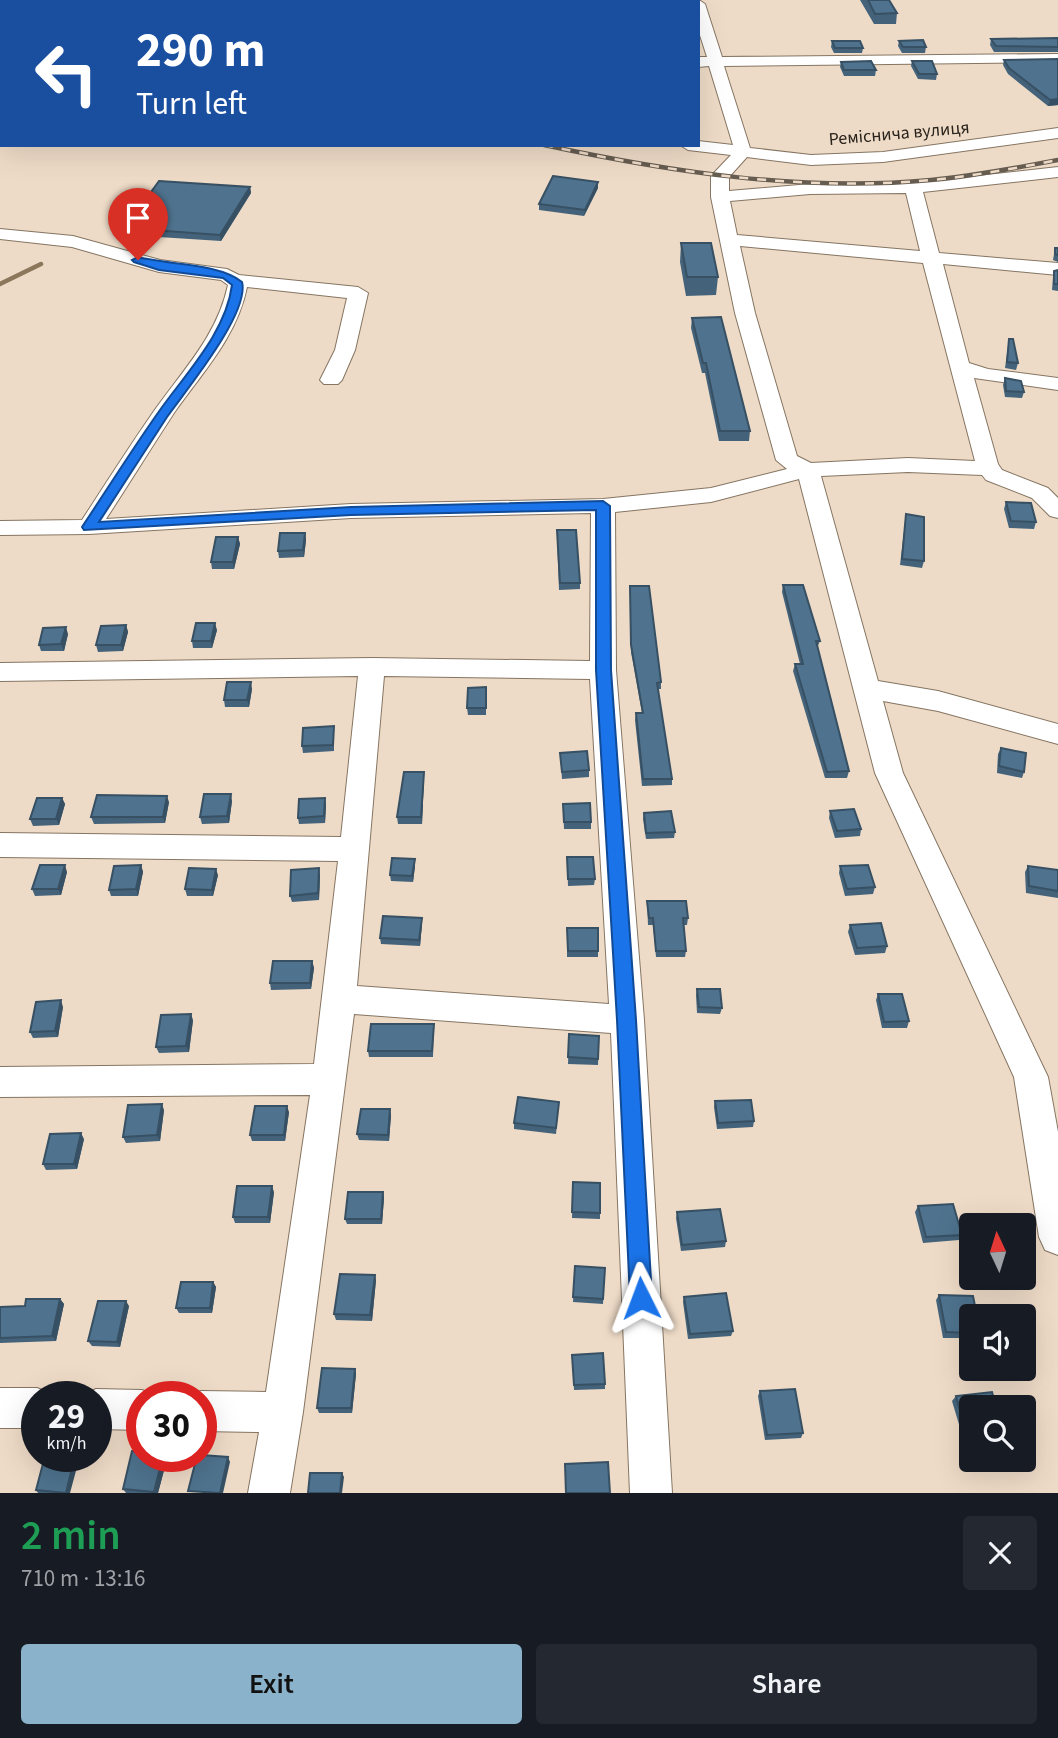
<!DOCTYPE html>
<meta charset="utf-8">
<style>
body{margin:0;font-family:"Source Sans 3",sans-serif;background:#242831;color:#f1f3f6;height:100vh;display:flex;flex-direction:column;font-size:26px;white-space:nowrap}
*{box-sizing:border-box;margin:0}
p{font-size:23px;color:#9ea1a6}
.icon{flex:none;width:38px;height:38px;fill:none;stroke:currentColor;stroke-width:2;stroke-linecap:round;stroke-linejoin:round}
.map{position:relative;height:1493px;overflow:hidden}
.panel{display:flex;flex-direction:column;background:#171b24;flex:1}
.panel>*{flex:none}
.guide{position:absolute;left:0px;top:0px;width:700px;height:147px;box-shadow:0 7px 28px #0002;background:#1a4fa0;color:#fff;overflow:hidden}
.needle{width:46px;rotate:356deg}
.tools{position:absolute;left:959px;top:1213px;display:grid;gap:14px}
.tools a{display:grid;place-items:center;width:77px;height:77px;border-radius:7px;background:#171b24;box-shadow:0 7px 28px #0002;font-size:35px}
.speed{position:absolute;left:21px;top:1381px;display:flex;gap:14px;font-size:35px;font-weight:700;text-align:center}
.speed>*{display:grid;place-content:center;width:91px;height:91px;border-radius:50%;background:#171b24;box-shadow:0 7px 28px #0002;line-height:1}
.speed small{font-size:18px;font-weight:400}
.speed .limit{border:10px solid #d22;background:#fff;color:#111}
.pin{position:absolute;display:grid;place-items:center;width:60px;height:60px;color:#fff;margin:-72px -30px;border-radius:50% 50% 50% 0;rotate:-45deg;box-shadow:0 0 7px #0007}
.pin .icon{rotate:45deg}
.me{position:absolute;width:77px;margin:-38px;rotate:357deg;stroke-linejoin:round;filter:drop-shadow(0 0 5px #0008)}
.turn{display:flex;align-items:center;gap:24px;height:147px;padding:0 21px;font-size:32px}
.turn .icon{width:91px;height:91px;stroke-width:2.5}
.turn b{display:block;font-size:49px;line-height:60px}
.round{display:grid;place-items:center;flex:none;width:74px;height:74px;border-radius:7px;background:#242831}
.overview{display:flex;align-items:center;justify-content:space-between;height:119px;padding:0 21px}
h1{font-size:42px;font-weight:600;line-height:52px;color:#1e9e55}
.button{display:flex;gap:14px;margin-top:auto;padding:14px 21px}
.button a{flex:1;height:80px;border-radius:7px;background:#8ab2ca;color:#111;font-size:28px;font-weight:600;line-height:80px;text-align:center}
.button a+a{background:#242831;color:#f1f3f6}
.map>svg:first-child{display:block}
</style>
<div class="map">
<svg width="1058" height="1493" viewBox="0 0 1058 1493">
<rect width="100%" height="100%" fill="#eedbc7"/>
<g fill="none" stroke-linecap="round" stroke-linejoin="round">
<path stroke="#8d775c" stroke-width="4.5" d="M0 284 41 264"/>
<g stroke="#857562" stroke-width="2">
<path id="minor" d="M333 0H347L332 2Z
M699 0 705 4 722 57 1058 54V62L724 66 750 148 811 155 883 152 1058 128V138L883 162 811 165 747 157 729 177V191L810 184 913 183 1058 167V177L923 192 939 253 1058 263V275L943 264 969 363 988 369 1058 378V390L974 378 998 464 1002 470 1048 488 1058 498V518L1050 516 1032 498 986 480 982 475 908 472 821 476 878 681 938 691 1058 724V744L938 711 883 701 903 773 1048 1077 1058 1132V1255L1045 1250 1039 1237 1014 1077 875 773 799 479 711 502 615 512 616 670 644 1020 672 1493H630L611 1033 354 1014 303 1412 290 1493H248L259 1432 201 1431V1396H187L201 1391 266 1392 310 1095 0 1097V1067L314 1064 338 861 0 857V833L341 837 358 676 0 681V663L372 658 590 661 591 513 351 518 89 534 0 535V521L82 520C106 483 129 447 154 411 183 370 217 336 228 285L221 280 159 272 72 247 0 239V229L73 236 160 260 227 269 239 275 358 287 368 293 355 350 342 380 338 384H324L320 380 335 350 347 298 247 287C237 337 202 373 174 413 151 448 129 484 106 519L351 504 603 499 711 488 787 469 776 460 735 313 711 197V176L731 155 688 150 680 145H698V141L733 145 709 66 698 67V57H707L698 29V2H693ZM906 193 920 251 737 235 730 201 810 194ZM740 246 923 263 975 461 908 458 811 463 797 456 755 313ZM384 676 590 679 609 1004 357 986Z
M0 1388H37L51 1394 52 1396H37V1428H0Z
M96 1389 142 1390 156 1396H142V1430L96 1429V1396H81Z"/>
</g>
<use href="#minor" fill="#fff" fill-rule="evenodd"/>
<g stroke="#665c50" stroke-width="4.5">
<path id="rail" d="M544 145C671 172 801 192 931 180 974 176 1016 168 1058 160"/>
</g>
<use href="#rail" stroke="#eedbc7" stroke-width="2.5" stroke-dasharray="9" stroke-linecap="butt"/>
</g>
<path fill="#44637a" d="M860 0H889L897 13 896 24H874Z
M1058 38V52H994L990 45 991 39Z
M832 41 863 48 862 53H834L831 47Z
M899 41 926 47 925 53H902L898 46Z
M1004 60 1058 105 1048 106 1008 74 1003 65Z
M912 61 937 74 936 80 918 79 911 66Z
M841 62 876 70 875 76H844L840 67Z
M250 187 251 193 221 241 127 235 125 228Z
M598 188 584 216 539 210V204Z
M681 243 718 277 716 295 686 296 680 262Z
M1055 248H1058V262L1053 260Z
M1058 270V291L1052 290 1053 277 1054 271Z
M692 318 750 431 749 441H719L705 373H702L691 328Z
M1009 339 1018 363 1016 370 1005 368Z
M1005 378 1024 392 1022 398 1005 397 1003 385Z
M1006 502 1036 522 1034 529 1009 528 1004 509Z
M906 514 924 561 922 568 900 565Z
M305 533 306 540 304 557 279 558 278 551Z
M238 537 240 544 234 569H212L211 562Z
M557 537 580 583V589L559 590Z
M783 585 820 641 817 648 849 771 847 778H825L793 671 795 664H800L782 592Z
M630 586 661 682V689H658L672 779V785L642 786 635 720 636 713H642L631 652Z
M126 625 128 632 123 651 98 652 96 645Z
M217 630 212 648H193L192 641Z
M68 634 64 651H41L39 645Z
M486 687V715H468L467 708Z
M252 689 249 707H225L224 700Z
M334 726V751L303 753 302 746Z
M1001 748 1024 772 1022 778 997 773 998 754Z
M560 753 589 770V777L562 779Z
M424 772 422 824H398L397 817Z
M62 798 65 804 59 825 33 826 30 819Z
M232 801 229 823 202 824 200 817Z
M169 802 165 823 94 824 91 817Z
M326 804 325 823 299 824 298 818Z
M563 804 591 822V829H564Z
M830 811 861 829 860 836 835 838 829 818Z
M644 813 675 832 674 838 646 839 643 819Z
M567 857 595 879 594 885 568 886Z
M415 859V866L413 882 391 881 390 875Z
M141 865 143 872 138 896H111L109 890Z
M840 866 875 887 873 894 845 896 839 873Z
M1028 866 1058 870V898L1026 893 1025 872Z
M67 872 61 895 35 896 32 889Z
M218 875 213 896H187L185 889Z
M320 875 319 900 292 902 290 896Z
M647 901 688 918 687 925H683L686 951 685 957H656L653 925H648Z
M422 924 420 946 381 944 380 938Z
M850 925 887 946 885 953 855 955 848 932Z
M567 928 598 951V957H567Z
M312 961 314 968 311 989 271 990 270 983Z
M697 989 722 1008 720 1014 697 1013 696 995Z
M878 994 909 1021 907 1028H882L876 1000Z
M63 1007 58 1037 33 1038 30 1032Z
M193 1020 189 1052 159 1053 156 1047Z
M434 1024 433 1057H369L368 1051Z
M569 1034 599 1036 598 1065 568 1064Z
M715 1101 754 1121 753 1127 717 1129 714 1107Z
M559 1102 556 1134 514 1129V1123Z
M164 1110 160 1141 126 1143 123 1137Z
M289 1112 285 1141H252L250 1135Z
M391 1115 389 1141 359 1140 357 1134Z
M84 1139 77 1169 46 1170 43 1164Z
M573 1182 600 1213V1219L572 1218Z
M274 1192 270 1223H235L233 1217Z
M383 1192 384 1198 382 1224H347L345 1219Z
M918 1206 962 1235 959 1240 923 1243 915 1212Z
M677 1213 726 1241 725 1247 681 1251 676 1218Z
M575 1266 605 1268 603 1304 573 1302Z
M376 1280 372 1321 336 1320 334 1314Z
M213 1282 216 1287 212 1313H179L176 1308Z
M939 1295 971 1316V1338H943L936 1300Z
M684 1297 733 1331 731 1336 688 1339 683 1302Z
M60 1299 64 1304 56 1341 0 1343V1307L25 1306Z
M129 1306 120 1347 92 1346 88 1341Z
M572 1355 605 1384V1389L574 1390Z
M355 1369 356 1374 352 1413H319L317 1408Z
M760 1391 803 1433 801 1438 765 1440 758 1396Z
M956 1396 971 1407V1440L964 1441 952 1401Z
M167 1459 158 1493H126L123 1489Z
M36 1490 70 1493H38Z"/>
<path fill="#375063" d="M1058 99V105L1048 106 1050 100Z
M598 182V188L584 216 585 210Z
M250 187 251 193 221 241 220 235Z
M305 533 306 540 304 557 303 550Z
M238 537 240 544 234 569 233 562Z
M215 623 217 630 212 648 211 641Z
M126 625 128 632 123 651 121 645Z
M66 627 68 634 64 651 61 644Z
M251 682 252 689 249 707 247 700Z
M424 772V779L422 824 421 817Z
M231 794 232 801 229 823 227 816Z
M167 796 169 802 165 823 163 817Z
M62 798 65 804 59 825 56 819Z
M325 798 326 804 325 823 324 816Z
M415 859V866L413 882 412 876Z
M65 865 67 872 61 895 58 889Z
M141 865 143 872 138 896 136 889Z
M319 868 320 875 319 900 318 893Z
M216 869 218 875 213 896 212 890Z
M422 918V924L420 946 419 940Z
M312 961 314 968 311 989 310 983Z
M61 1000 63 1007 58 1037 55 1031Z
M191 1014 193 1020 189 1052 186 1046Z
M162 1104 164 1110 160 1141 157 1135Z
M287 1106 289 1112 285 1141 284 1135Z
M390 1109 391 1115 389 1141 388 1135Z
M81 1133 84 1139 77 1169 74 1164Z
M272 1186 274 1192 270 1223 268 1217Z
M383 1192 384 1198 382 1224 381 1219Z
M375 1275 376 1280 372 1321 370 1315Z
M213 1282 216 1287 212 1313 210 1308Z
M60 1299 64 1304 56 1341 52 1336Z
M126 1301 129 1306 120 1347 117 1342Z
M355 1369 356 1374 352 1413 351 1408Z
M75 1456H80L70 1493H66Z
M163 1456H165L167 1459 158 1493H155Z
M228 1457 230 1462 223 1493H220Z
M342 1473 344 1477 342 1493H340Z"/>
<path fill="#4f738e" stroke="#375063" stroke-width="2" d="M372 0H403L400 2H370Z
M868 0H889L897 13 875 14Z
M1058 38V47L996 46 991 39Z
M923 40 926 47H903L899 41Z
M832 41H860L863 48H835Z
M1058 59V99L1050 100 1009 68 1004 60Z
M871 61 876 70H844L841 62Z
M912 61H932L937 74H919Z
M553 176 598 182 585 210 539 204Z
M159 181 250 187 220 235 125 228Z
M681 243H711L718 277H687Z
M1055 248H1058V255L1055 254Z
M1058 270V284H1054V271Z
M721 317 750 431H720L706 363H703L692 318Z
M1009 339H1013L1018 363 1007 362Z
M1005 378 1021 381 1024 392 1006 391Z
M1006 502 1031 503 1036 522 1011 521Z
M906 514 924 517V561L902 559Z
M557 530H576L580 583H560Z
M280 533H305L303 550 278 551Z
M216 537H238L233 562H211Z
M783 585H803L820 641H816L849 771 827 772 795 664H803Z
M630 586H649L661 682 657 683 672 779H643L636 713H643L631 645Z
M196 623H215L211 641H192Z
M126 625 121 645H96L101 626Z
M66 627 61 644 39 645 43 628Z
M227 682H251L247 700H224Z
M486 687V708H467L468 688Z
M334 726 333 745 302 746 303 728Z
M1001 748 1026 753 1024 772 999 766Z
M587 751 589 770 562 772 560 753Z
M404 772H424L421 817H397Z
M204 794H231L227 816 200 817Z
M97 795 167 796 163 817H91Z
M37 798H62L56 819H30Z
M325 798 324 816 298 818 299 799Z
M590 803 591 822H564L563 804Z
M854 809 861 829 837 831 830 811Z
M671 811 675 832 646 833 644 813Z
M567 857H593L595 879H568Z
M392 858 415 859 412 876 390 875Z
M40 865H65L58 889H32Z
M141 865 136 889 109 890 114 866Z
M868 865 875 887 847 889 840 866Z
M1028 866 1058 870V891L1029 886Z
M189 868 216 869 212 890 185 889Z
M319 868 318 893 290 896 291 870Z
M647 901H686L688 918H683L686 951H656L653 918H649Z
M383 916 422 918 419 940 380 938Z
M881 923 887 946 857 948 850 925Z
M567 928H598V951H568Z
M273 961H312L310 983H270Z
M697 989H720L722 1008 699 1007Z
M878 994H902L909 1021 884 1022Z
M61 1000 55 1031 30 1032 36 1002Z
M191 1014 186 1046 156 1047 161 1015Z
M371 1024H434L432 1051H368Z
M569 1034 599 1036 598 1059 568 1057Z
M518 1097 559 1102 556 1128 514 1123Z
M751 1100 754 1121 718 1123 715 1101Z
M162 1104 157 1135 123 1137 128 1105Z
M255 1106H287L284 1135H250Z
M361 1109H390L388 1135 357 1134Z
M81 1133 74 1164H43L50 1134Z
M573 1182 600 1183V1213L572 1212Z
M237 1186H272L268 1217H233Z
M348 1192H383L381 1219H345Z
M953 1204 962 1235 926 1237 918 1206Z
M720 1209 726 1241 682 1245 677 1212Z
M575 1266 605 1268 603 1299 573 1297Z
M340 1274 375 1275 370 1315 334 1314Z
M181 1282H213L210 1308H176Z
M726 1293 733 1331 690 1334 684 1297Z
M939 1295 973 1296 977 1316H971V1333L946 1332Z
M26 1299H60L52 1336 0 1338V1307L25 1306Z
M98 1301H126L117 1342 88 1341Z
M603 1353 605 1384 574 1385 572 1355Z
M322 1368 355 1369 351 1408H317Z
M795 1389 803 1433 767 1435 760 1391Z
M992 1392 996 1407H971V1436H967L956 1396Z
M132 1451 142 1452V1456H163L154 1492 123 1489Z
M201 1455 228 1457 220 1493 188 1491 197 1456H201Z
M45 1456H75L66 1493 36 1490Z
M608 1462 610 1493H566L565 1464Z
M310 1473H342L340 1493H308Z"/>
<path fill="#1a73e8" stroke="#114b97" stroke-width="2" d="M138 257C168 265 219 263 242 282 250 313 186 390 167 417 144 452 122 487 99 522L351 507 603 501 610 506 611 670 636 1020 652 1298 649 1306 641 1309 633 1306 630 1298 617 1020 596 670V510L351 515 84 530 82 527C108 488 133 448 160 410 187 372 226 332 232 285L223 278 159 270 134 262 132 260Z"/>
<g text-anchor="middle" stroke-width="6" stroke-linejoin="round" paint-order="stroke">
<g font-size="18" fill="#2a241c" stroke="#eedbc7">
<text transform="translate(899 133) rotate(-5)" y="6">Реміснича вулиця</text>
</g>
</g>
</svg>
<div class="tools">
<a><svg class="needle" viewBox="-14 -14 28 28"><path d="M0-13l5 13h-10z" fill="#e53935"/><path d="M0 13l5-13h-10z" fill="#9ea1a6"/></svg></a>
<a><svg class="icon" aria-label="sound" viewBox="0 0 24 24"><path d="M4 9h4l5-4v14l-5-4H4zM17 9q2 3 0 6"/></svg></a>
<a><svg class="icon" aria-label="search" viewBox="0 0 24 24"><circle cx="10" cy="10" r="6"/><path d="M15 15l6 6"/></svg></a>
</div>
<div class="speed"><div>29<small>km/h</small></div><div class="limit">30</div></div>
<div class="pin" style="left:138px;top:260px;background:#d93025"><svg class="icon" aria-label="arrive" viewBox="0 0 24 24"><path d="M6 21V4h12l-3 4 3 4H6"/></svg></div>
<svg class="me" style="left:641px;top:1298px" viewBox="-20 -20 40 40"><path d="M0-17L14 15 0 8-14 15z" fill="#1a73e8" stroke="#fff" stroke-width="4"/></svg>
<div class="guide">
<div class="turn"><svg class="icon" aria-label="left" viewBox="0 0 24 24"><path d="M17 20v-9H6M10 6l-5 5 5 5"/></svg><div><b>290 m</b>Turn left</div></div>
</div>
</div>
<section class="panel">
<div class="overview"><div><h1>2 min</h1><p>710 m · 13:16</p></div><a class="round"><svg class="icon" aria-label="close" viewBox="0 0 24 24"><path d="M6 6l12 12M18 6L6 18"/></svg></a></div>
<div class="button"><a>Exit</a><a>Share</a></div>
</section>
